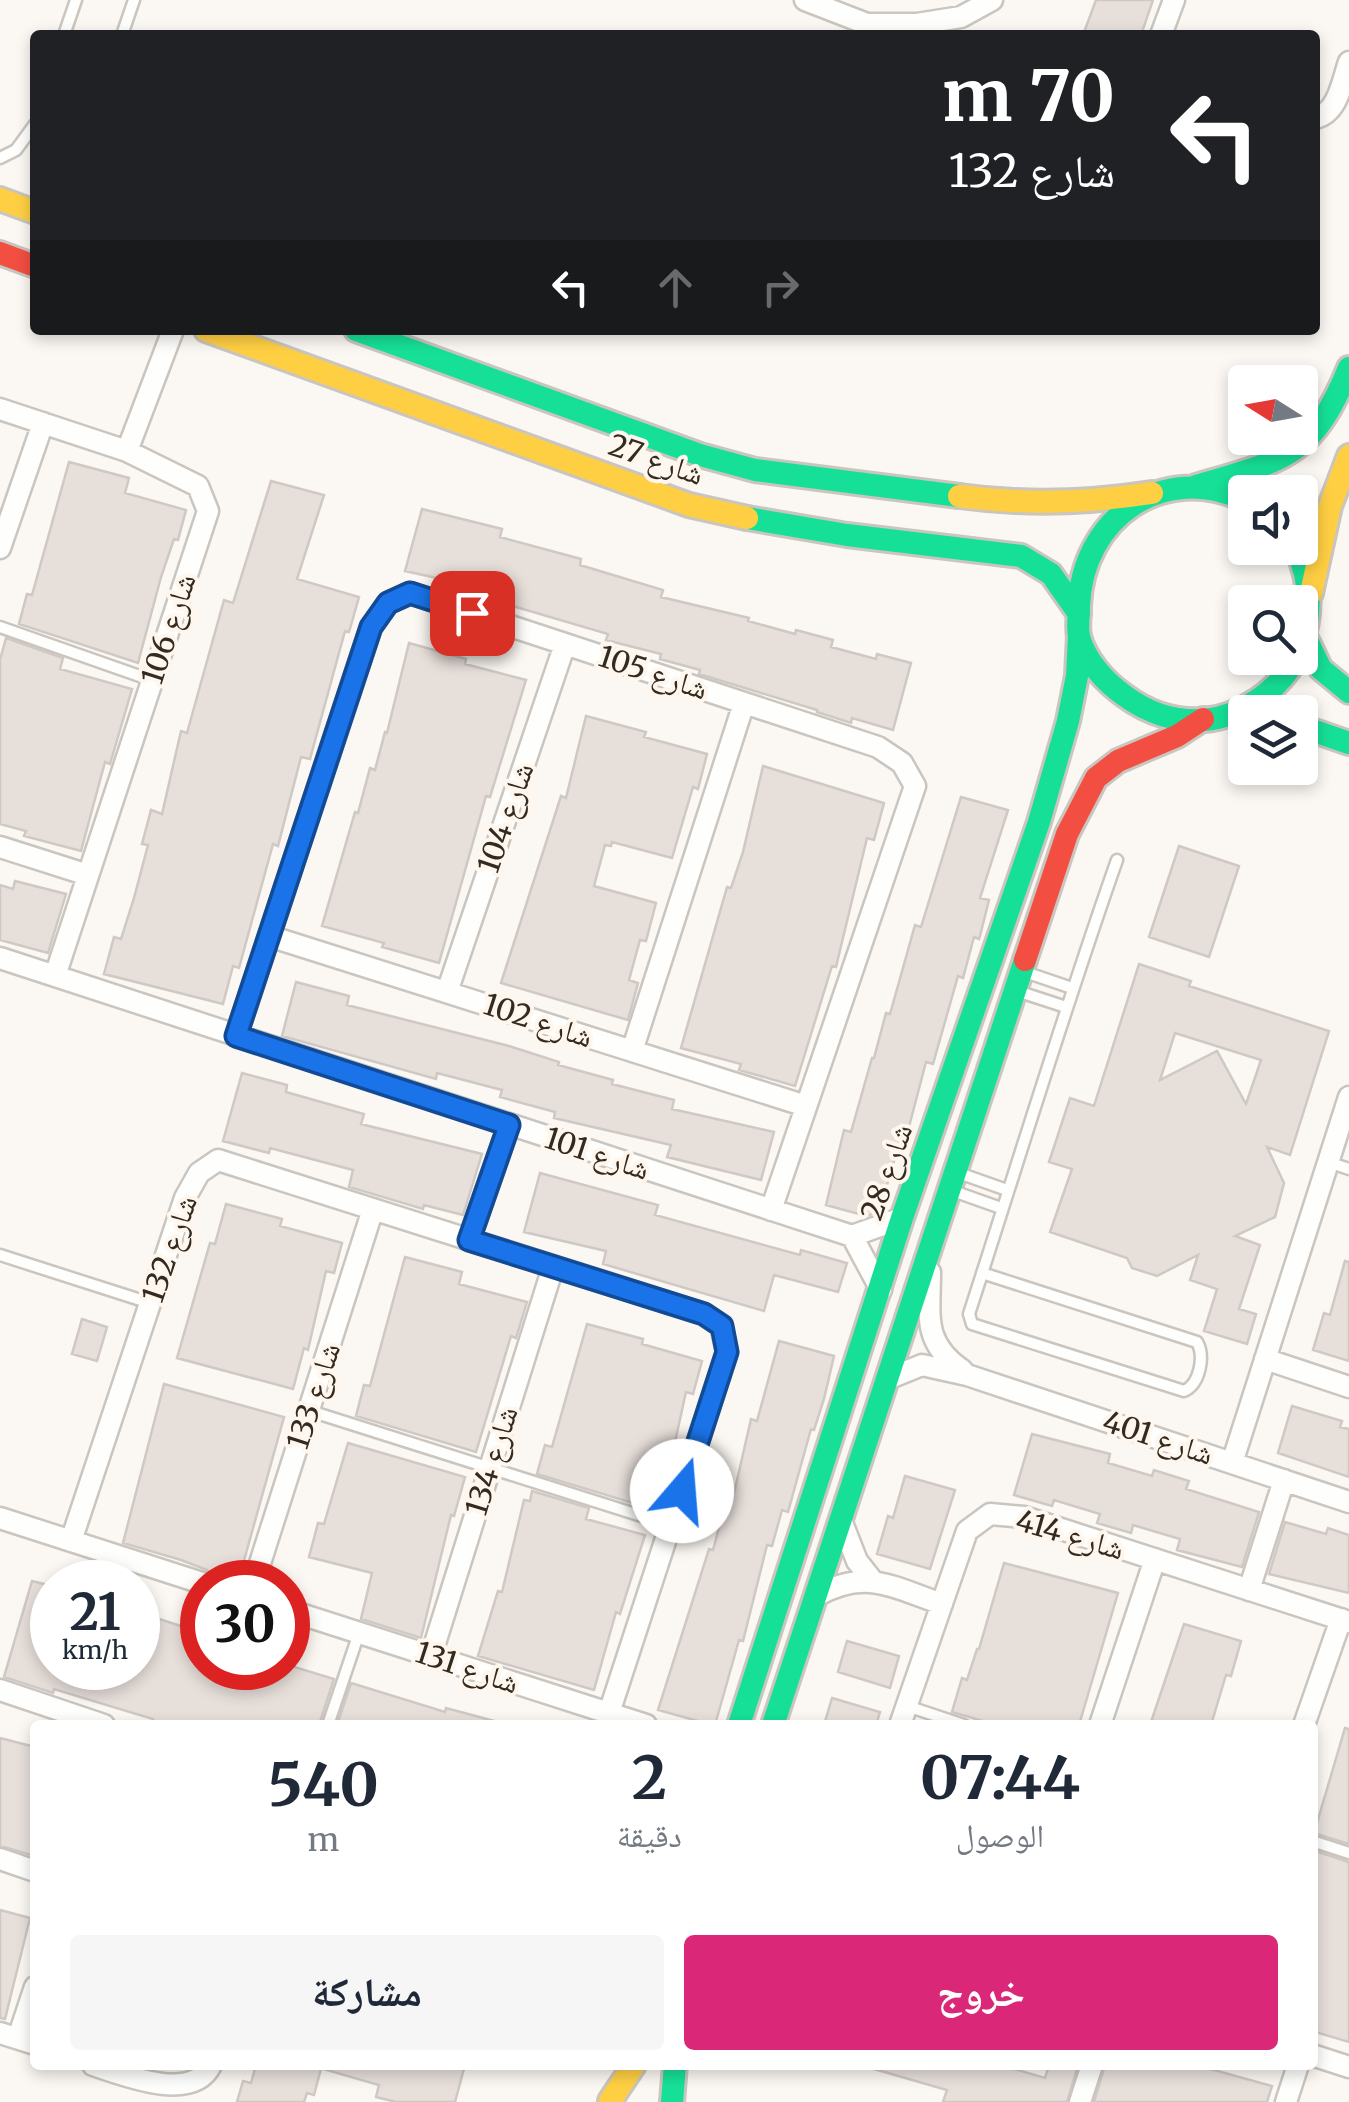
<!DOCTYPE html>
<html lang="ar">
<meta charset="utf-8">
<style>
body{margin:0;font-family:Merriweather,"Noto Naskh Arabic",serif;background:#f6f6f7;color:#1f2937;direction:rtl;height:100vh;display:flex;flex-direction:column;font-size:38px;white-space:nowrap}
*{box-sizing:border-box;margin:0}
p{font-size:32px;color:#747a83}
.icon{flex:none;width:55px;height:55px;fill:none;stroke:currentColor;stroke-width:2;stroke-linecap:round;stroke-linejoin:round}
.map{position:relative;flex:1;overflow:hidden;direction:ltr}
.side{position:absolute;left:30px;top:1720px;width:1288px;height:350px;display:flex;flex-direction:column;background:#fff;border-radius:10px;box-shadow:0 5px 15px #0003;direction:rtl}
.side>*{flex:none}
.guide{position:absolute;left:30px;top:30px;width:1290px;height:305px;border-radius:10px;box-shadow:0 5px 15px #0003;direction:rtl;background:#202124;color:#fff;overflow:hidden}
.needle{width:65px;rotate:281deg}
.controls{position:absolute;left:1228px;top:365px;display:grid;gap:20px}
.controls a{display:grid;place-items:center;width:90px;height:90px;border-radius:10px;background:#fff;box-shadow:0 5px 15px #0003;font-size:50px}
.speed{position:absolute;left:30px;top:1560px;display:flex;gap:20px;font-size:50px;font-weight:700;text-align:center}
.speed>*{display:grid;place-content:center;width:130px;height:130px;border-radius:50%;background:#fff;box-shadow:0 5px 15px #0003;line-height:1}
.speed small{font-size:25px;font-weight:400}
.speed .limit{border:15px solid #d22;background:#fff;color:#111}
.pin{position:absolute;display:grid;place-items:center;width:85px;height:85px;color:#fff;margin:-42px;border-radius:20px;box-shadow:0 5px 15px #0006}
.me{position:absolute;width:110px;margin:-55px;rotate:18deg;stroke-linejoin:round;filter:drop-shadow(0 0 8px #0008)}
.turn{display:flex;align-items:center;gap:35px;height:210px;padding:0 40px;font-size:45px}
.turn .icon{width:130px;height:130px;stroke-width:2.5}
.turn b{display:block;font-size:70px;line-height:85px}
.lanes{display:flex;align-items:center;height:95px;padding:0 40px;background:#0003;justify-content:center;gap:50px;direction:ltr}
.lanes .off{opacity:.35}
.eta{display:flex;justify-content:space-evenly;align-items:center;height:170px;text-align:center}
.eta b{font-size:60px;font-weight:700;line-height:70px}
.cta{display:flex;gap:20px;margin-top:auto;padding:20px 40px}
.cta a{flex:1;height:115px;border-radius:10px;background:#db2777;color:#fff;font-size:40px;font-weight:700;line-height:115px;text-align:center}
.cta a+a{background:#f6f6f7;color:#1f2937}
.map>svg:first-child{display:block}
</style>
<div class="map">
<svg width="1349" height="2102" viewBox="0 0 1349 2102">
<rect width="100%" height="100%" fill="#fbf7f2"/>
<path fill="#e7dfda" stroke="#cfc8c4" stroke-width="2.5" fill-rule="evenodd" d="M1096 0H1153L1141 35H1083Z
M69 462 129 478 125 493 186 510 178 540 174 539 161 577 138 663 19 624 27 594 32 595Z
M271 481 324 495 297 579 359 597 349 632 345 631 310 759 301 757 278 846 273 844 239 968 233 966 223 1004 104 974 114 937 121 939 134 898 148 845 142 844 151 810 162 814 181 731 187 733 224 600 233 603Z
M422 509 502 529 500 537 581 559 580 565 663 590 661 597 749 618 748 621 795 634 796 630 833 640 831 647 876 659 877 654 911 663 893 730 852 718 851 723 817 712V710L699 674 700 670 660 659 661 654 606 640 608 634 489 599 491 590 405 571Z
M6 638 63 658 60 669 132 689 110 764 105 762 81 851 24 836 26 831 0 824V660Z
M409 643 466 659 465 664 526 680 490 797 486 796 439 963 382 947 384 943 322 926 355 812 358 813 370 768 375 770 385 732 387 733Z
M586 716 646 732 644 737 707 754 698 789 693 787 672 858 612 842 611 846 605 845 594 886 656 903 646 941 640 940 629 980 638 983 628 1020 501 983 561 796 566 798Z
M763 766 884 803 874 840 867 838 836 967 832 966 795 1086 739 1070 741 1064 681 1048 727 887 731 888 743 852Z
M961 797 1008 810 980 898 989 900 980 936 979 939 974 937 963 978 958 976 933 1064 926 1062 905 1142 900 1141 879 1212 866 1216 826 1205 844 1130 851 1132 872 1058H874L886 1013 890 1014 915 925 921 927Z
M1179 846 1239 866 1209 957 1149 937Z
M15 881 66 894 48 953 0 940V885L13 889Z
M1139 964 1191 981 1189 986 1329 1031 1290 1155 1267 1147 1284 1183 1275 1217 1235 1236 1260 1245 1239 1309 1256 1314 1247 1344 1204 1331 1217 1289 1190 1280 1198 1255 1157 1276 1132 1268 1127 1258 1050 1232 1072 1169 1049 1162 1070 1098 1094 1106ZM1175 1033 1261 1060 1246 1104 1217 1051 1160 1080Z
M296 982 349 996 347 1005 509 1046 559 1062 558 1065 613 1080 612 1084 674 1100 672 1109 774 1132 761 1180 667 1157 671 1145 554 1118 555 1112 500 1097 502 1090 437 1073 436 1079 282 1036Z
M242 1073 287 1085 286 1092 364 1114 361 1124 482 1154 463 1215 424 1205 423 1209 349 1187 353 1170 270 1148 269 1153 223 1141Z
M540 1173 658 1205 655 1215 800 1255 801 1250 847 1263 838 1292 774 1275 764 1311 603 1264 606 1251 524 1232Z
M226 1204 282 1219 280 1226 342 1243 334 1273 326 1271 308 1350 304 1348 293 1389 177 1358 210 1243 215 1244Z
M405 1257 462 1272 459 1284 527 1302 516 1338 511 1336 476 1452 356 1416 364 1385 370 1386Z
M1345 1261 1349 1262V1361L1313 1350 1324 1313 1330 1315Z
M82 1319 107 1327 97 1361 72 1354Z
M587 1324 643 1339 642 1344 702 1361 693 1394 686 1392 668 1474 658 1472 649 1508 537 1474 545 1445 552 1447Z
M779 1341 834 1356 824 1399 814 1430 811 1429 788 1512 782 1510 772 1546 767 1545 743 1641 739 1640 715 1725H712L658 1710 709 1549 713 1550 726 1501 732 1502 751 1419 757 1421Z
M164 1384 284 1417 238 1582 215 1579 207 1570 181 1560 123 1543Z
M1292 1406 1342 1421 1340 1427 1349 1429V1477L1278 1453Z
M1032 1434 1110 1454 1108 1463 1152 1476 1154 1470 1189 1481 1186 1489 1259 1512 1242 1567 1177 1550 1180 1539 1133 1525 1131 1533 1097 1523 1100 1514 1054 1500 1052 1506 1014 1495Z
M348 1443 465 1477 454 1516 451 1515 421 1638 361 1619 372 1573 309 1557 318 1523 324 1524Z
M905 1476 955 1490 930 1569 877 1554 888 1516 893 1518Z
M532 1491 589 1508 586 1519 645 1535 620 1614 616 1612 594 1690 478 1656 498 1591 502 1592 524 1500 530 1501Z
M1285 1522 1326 1534 1328 1528 1349 1535V1593L1269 1574Z
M1004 1563 1118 1593 1079 1725H996L952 1712 962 1678 967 1680 977 1649H979Z
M32 1581 52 1586V1668H138V1612L202 1633V1668H288V1665L334 1679 319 1725H151L153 1719 54 1689 53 1693 4 1677Z
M1184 1624 1241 1641 1231 1676 1226 1675 1211 1725H1150Z
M847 1641 899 1656 890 1688 838 1672Z
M351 1683 445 1712 446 1708 494 1721 493 1725H337Z
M832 1698 880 1712 876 1725H824Z
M1345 1728 1349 1729V1844L1314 1833Z
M0 1738 35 1747V1856L0 1846Z
M1312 1850 1349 1862V2042L1312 2031Z
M0 1910 30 1918 5 2019 0 2018Z
M256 2065H322L314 2095 307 2093 304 2102H237L243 2081 251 2083Z
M324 2065H465L455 2102H396L376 2097 379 2085 323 2069Z
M874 2065H1001L1045 2078 1049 2065H1078L1067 2102H943L947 2090 874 2069Z
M1105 2065H1196L1272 2086 1267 2102H1094Z"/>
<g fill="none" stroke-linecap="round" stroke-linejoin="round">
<g stroke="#cac5be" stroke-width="15">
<path id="lane" d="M64 35 76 0
M122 35 134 0
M0 158 16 150 35 124
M0 627 151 680
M1025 972 1072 988
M1020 992 1066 1007
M1328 1162 1349 1169
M956 1172 1007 1190
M953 1191 1001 1208
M0 1255 150 1303
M982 1273 1197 1342C1205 1356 1200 1384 1184 1391L972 1324 969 1314C1018 1163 1064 1010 1117 860
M310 1411 670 1525
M907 1706 964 1725
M328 1725 359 1633
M1312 1841 1349 1853"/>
</g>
<g stroke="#cac5be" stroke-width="25">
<path id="street" d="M805 0 867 24H917L961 17 992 0
M1161 35 1174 0
M1315 118C1338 113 1342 82 1349 62
M0 409 127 451 198 486 208 511 55 976
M127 451 173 330
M0 548 43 423
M0 847 88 875
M269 936 806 1106
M0 958 852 1236 902 1218
M447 992 565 644
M236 1036 371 627 388 603 410 593 878 747 902 763 915 786 771 1210
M632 1051 744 703
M852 1236 881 1290
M469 1240 509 1125
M930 1272C930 1316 922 1342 962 1370
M1265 1359 1349 1387
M890 1378 922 1365 967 1375 1349 1502
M1232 1463 1349 1097
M0 1518 202 1583
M841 1520 857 1561 872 1580
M71 1541 185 1198 199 1173 218 1160 704 1314 721 1326 727 1352 609 1713
M254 1582 373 1209
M1249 1590 1284 1480
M816 1596C866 1568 892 1587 942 1604
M288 1610 646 1725
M431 1656 553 1267
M0 1690 104 1725
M900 1725 967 1531 990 1514 1024 1517 1349 1622
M1100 1725 1155 1559
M1304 1725 1341 1619
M0 1859 35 1871
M0 2033 35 2044
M18 2038 35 1987
M1312 2055 1349 2067
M93 2065C128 2077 193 2102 211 2065
M1080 2102 1092 2065
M1286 2102 1298 2065"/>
</g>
<g stroke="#cac5be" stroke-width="28">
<path id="fast" d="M356 330 700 455 755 470 959 496
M1196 486C1284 460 1312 458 1349 368
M1245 500C1163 461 1082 518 1079 606 1079 616 1077 627 1079 637 1086 661 1105 682 1125 696 1148 713 1176 722 1204 720 1241 717 1279 690 1296 658
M747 518 847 535 1021 556 1051 574 1079 614
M1296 548C1311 581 1313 613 1300 647
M1305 636 1321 669 1349 692
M1300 726 1349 743
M739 1725 902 1218 1039 822 1068 721 1077 676 1079 635
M773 1725 1025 960
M672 2102 675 2065"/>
</g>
<g stroke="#cac5be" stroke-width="28">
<path id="slow" d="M0 199 35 212
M206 330 689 505 747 518
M959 496C1024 505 1087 503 1152 493
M1311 593 1330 506 1349 456
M610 2101 634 2065"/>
</g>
<g stroke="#cac5be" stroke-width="28">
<path id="jam" d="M0 253 35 266
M1025 960 1067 834 1096 778 1118 761 1177 736 1203 719"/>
</g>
<use href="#lane" stroke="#fefefd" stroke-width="10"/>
<use href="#street" stroke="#fefefd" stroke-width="20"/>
<use href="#fast" stroke="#16e098" stroke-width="22"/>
<use href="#slow" stroke="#ffcf43" stroke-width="22"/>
<use href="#jam" stroke="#f24e42" stroke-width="22"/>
</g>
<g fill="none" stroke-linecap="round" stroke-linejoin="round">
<g stroke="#114b97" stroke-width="25">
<path id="route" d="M472 613 410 593 388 603 371 627 236 1036 509 1125 469 1240 704 1314 722 1326 727 1352 682 1491"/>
</g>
<use href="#route" stroke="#1a73e8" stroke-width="18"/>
</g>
<g text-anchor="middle" stroke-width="8" stroke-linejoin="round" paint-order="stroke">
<g font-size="30" fill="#322b22" stroke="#fff7ee">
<text transform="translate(656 460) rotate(19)" y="10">شارع 27</text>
<text transform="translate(169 629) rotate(-72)" y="10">شارع 106</text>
<text transform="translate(653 673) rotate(18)" y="10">شارع 105</text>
<text transform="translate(506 818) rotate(-71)" y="10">شارع 104</text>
<text transform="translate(538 1021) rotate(18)" y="10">شارع 102</text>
<text transform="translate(597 1154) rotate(18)" y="10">شارع 101</text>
<text transform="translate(887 1172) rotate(-71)" y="10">شارع 28</text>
<text transform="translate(170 1249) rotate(-71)" y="10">شارع 132</text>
<text transform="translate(314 1396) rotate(-72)" y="10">شارع 133</text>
<text transform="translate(1158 1438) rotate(18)" y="10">شارع 401</text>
<text transform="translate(492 1461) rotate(-73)" y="10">شارع 134</text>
<text transform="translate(1070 1535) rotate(16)" y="10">شارع 414</text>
<text transform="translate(467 1668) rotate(18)" y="10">شارع 131</text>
</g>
</g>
</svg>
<div class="controls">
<a><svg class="needle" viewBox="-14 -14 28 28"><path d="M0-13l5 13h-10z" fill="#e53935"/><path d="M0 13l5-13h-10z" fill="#747a83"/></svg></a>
<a><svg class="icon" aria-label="sound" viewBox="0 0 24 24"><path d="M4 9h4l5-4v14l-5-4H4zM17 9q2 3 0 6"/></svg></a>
<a><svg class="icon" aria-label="search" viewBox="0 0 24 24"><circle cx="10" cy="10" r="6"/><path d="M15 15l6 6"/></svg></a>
<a><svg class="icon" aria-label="layers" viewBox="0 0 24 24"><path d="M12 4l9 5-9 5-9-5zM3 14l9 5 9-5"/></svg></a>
</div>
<div class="speed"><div>21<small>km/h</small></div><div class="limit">30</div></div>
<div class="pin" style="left:472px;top:613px;background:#d93025"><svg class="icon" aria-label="arrive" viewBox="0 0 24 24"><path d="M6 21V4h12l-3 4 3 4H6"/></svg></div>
<svg class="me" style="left:682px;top:1491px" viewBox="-20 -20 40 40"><circle r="19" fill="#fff"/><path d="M0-13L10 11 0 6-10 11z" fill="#1a73e8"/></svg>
<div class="guide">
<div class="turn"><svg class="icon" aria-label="left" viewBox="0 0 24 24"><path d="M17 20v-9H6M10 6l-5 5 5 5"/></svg><div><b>70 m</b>شارع 132</div></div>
<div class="lanes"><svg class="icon" aria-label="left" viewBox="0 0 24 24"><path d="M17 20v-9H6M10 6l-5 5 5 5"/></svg><svg class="icon off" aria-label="ahead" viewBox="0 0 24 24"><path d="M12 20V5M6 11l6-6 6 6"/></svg><svg class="icon off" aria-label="right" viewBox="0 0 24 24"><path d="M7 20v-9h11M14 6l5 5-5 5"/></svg></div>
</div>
<section class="side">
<div class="eta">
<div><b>07:44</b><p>الوصول</p></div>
<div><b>2</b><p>دقيقة</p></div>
<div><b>540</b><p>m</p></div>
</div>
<div class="cta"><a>خروج</a><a>مشاركة</a></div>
</section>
</div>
